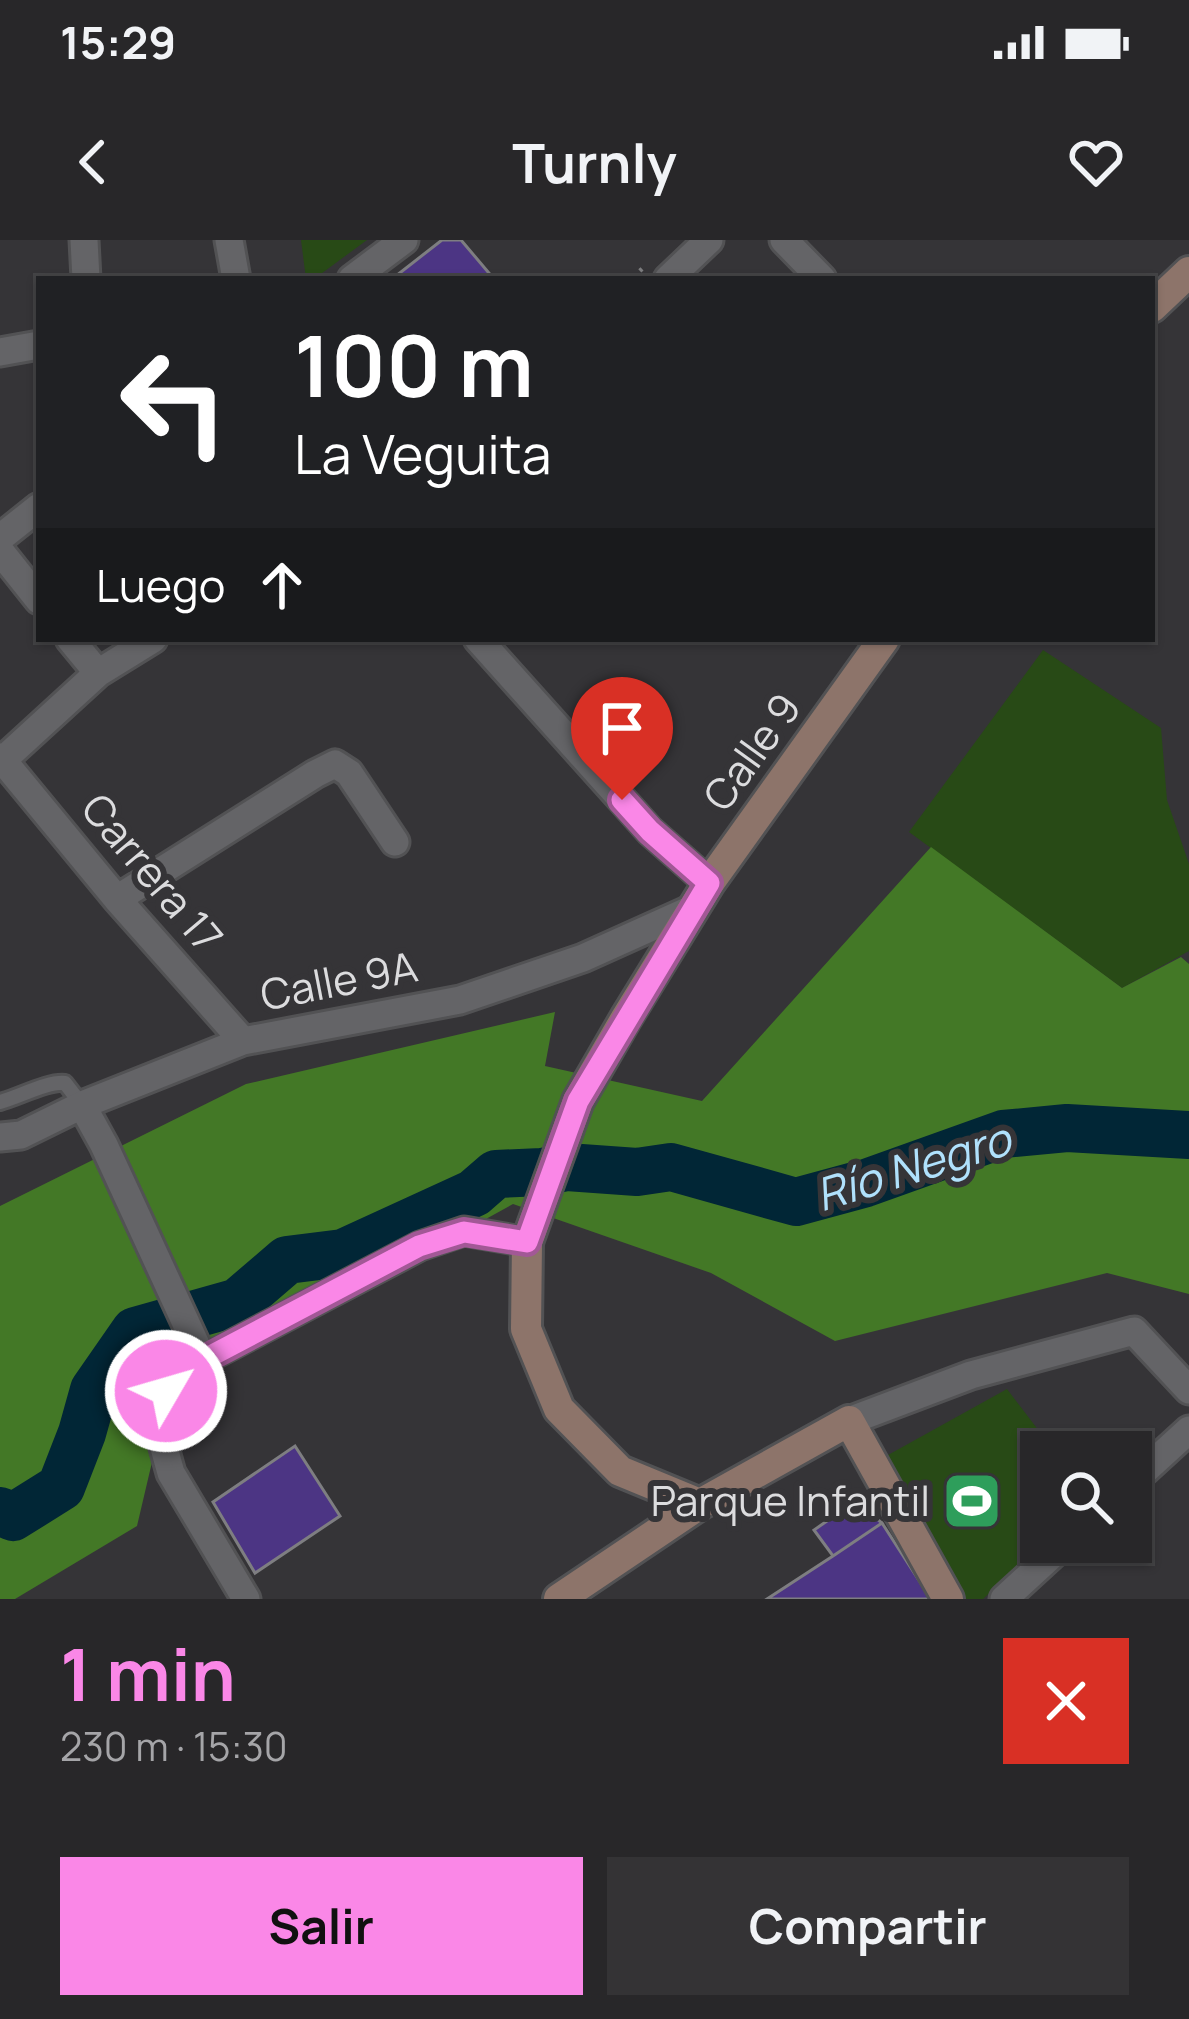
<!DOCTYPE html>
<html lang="es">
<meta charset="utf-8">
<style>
body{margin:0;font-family:Manrope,sans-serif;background:#343335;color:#f1f3f6;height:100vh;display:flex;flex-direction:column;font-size:45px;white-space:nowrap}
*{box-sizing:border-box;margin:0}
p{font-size:39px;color:#a5a5a8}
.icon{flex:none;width:66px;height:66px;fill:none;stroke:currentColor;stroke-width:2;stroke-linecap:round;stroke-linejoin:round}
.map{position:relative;height:1359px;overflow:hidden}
.side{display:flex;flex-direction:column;background:#282729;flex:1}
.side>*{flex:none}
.banner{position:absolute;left:36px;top:36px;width:1119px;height:366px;border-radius:0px;box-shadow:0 3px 9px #0004,0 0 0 3px #444446;background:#202124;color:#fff;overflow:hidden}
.fabs{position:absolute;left:1020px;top:1191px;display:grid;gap:24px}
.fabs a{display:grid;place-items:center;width:132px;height:132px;border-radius:0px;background:#282729;box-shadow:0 3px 9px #0004,0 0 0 3px #444446;font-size:60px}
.pin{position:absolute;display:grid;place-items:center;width:102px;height:102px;color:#fff;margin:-123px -51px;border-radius:50% 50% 50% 0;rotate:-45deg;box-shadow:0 0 12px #0007}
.pin .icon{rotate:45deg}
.me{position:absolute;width:132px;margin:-66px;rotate:52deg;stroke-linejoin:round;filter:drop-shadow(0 0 9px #0008)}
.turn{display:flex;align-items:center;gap:42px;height:252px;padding:0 60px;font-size:54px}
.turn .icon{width:156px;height:156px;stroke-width:2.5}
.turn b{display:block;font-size:84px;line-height:102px}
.then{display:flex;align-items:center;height:114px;padding:0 60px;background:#0003;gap:24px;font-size:45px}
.round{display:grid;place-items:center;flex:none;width:126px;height:126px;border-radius:0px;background:#343335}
.headline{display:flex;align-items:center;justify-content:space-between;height:204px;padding:0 60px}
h1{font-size:72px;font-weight:700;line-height:90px;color:#fa87e7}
.button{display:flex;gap:24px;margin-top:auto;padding:24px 60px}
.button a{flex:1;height:138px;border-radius:0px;background:#fa87e7;color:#111;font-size:48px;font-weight:700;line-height:138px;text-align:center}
.button a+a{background:#343335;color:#f1f3f6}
.status{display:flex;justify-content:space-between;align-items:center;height:84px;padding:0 60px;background:#282729;direction:ltr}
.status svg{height:33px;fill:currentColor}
header{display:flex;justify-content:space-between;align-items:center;height:156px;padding:0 60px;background:#282729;font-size:54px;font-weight:700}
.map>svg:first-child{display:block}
</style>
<div class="status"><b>15:29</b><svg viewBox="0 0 49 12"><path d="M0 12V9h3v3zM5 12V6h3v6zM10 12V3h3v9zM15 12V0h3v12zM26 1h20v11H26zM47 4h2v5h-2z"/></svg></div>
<header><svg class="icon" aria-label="back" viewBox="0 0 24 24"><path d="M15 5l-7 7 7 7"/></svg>Turnly<svg class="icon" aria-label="heart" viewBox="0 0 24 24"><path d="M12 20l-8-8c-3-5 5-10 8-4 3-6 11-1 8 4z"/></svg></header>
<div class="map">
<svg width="1189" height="1359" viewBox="0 0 1189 1359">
<rect width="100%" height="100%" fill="#353437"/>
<path fill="#284a16" d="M301 0H367L314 39H306Z
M1043 410 1161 488 1167 560 1189 624V711L1122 748 909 592Z
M1007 1149 1055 1212H1041V1302H1044L983 1359H964L879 1220Z"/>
<path fill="#437826" d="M931 607 1122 748 1181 717 1189 724V1054L1107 1033 835 1101 711 1033 513 964 168 1154 137 1286 15 1359H0V966L246 844 555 772 545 826 702 861Z"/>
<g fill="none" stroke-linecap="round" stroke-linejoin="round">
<path stroke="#012636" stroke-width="48" d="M0 1271 13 1277 61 1247 82 1193 94 1150 135 1091 238 1062 287 1020 343 1013 474 953 496 934 542 932 567 927 637 932 671 927 796 962 866 943 1003 894 1067 888 1189 895"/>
</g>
<path fill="#4c3584" stroke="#7e7e81" stroke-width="3" d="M442 0H461L494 39H392Z
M295 1206 340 1276 255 1333 213 1262Z
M856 1261 882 1283 833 1316 814 1290Z
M882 1283 931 1359H767L833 1316Z"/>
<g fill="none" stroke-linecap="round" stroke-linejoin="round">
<g stroke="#525254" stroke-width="20">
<path id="lane" d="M0 862C19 857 48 841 65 843L82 865"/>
</g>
<g stroke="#525254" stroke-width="33">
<path id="street" d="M84 0 86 39
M229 0 236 39
M784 0 822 39
M352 39 404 0
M668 39 709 0
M0 112 39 105
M0 298 39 267
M0 311 39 360
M70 399 98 433
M478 399 650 591 709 643
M0 517 117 659 243 801
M3 520 98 433 153 399
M117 659 315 534 335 524 349 533 395 602
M82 865 104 905 203 1120
M0 897 21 895 82 865 243 801 460 760 583 718 694 668
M849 1181 971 1135 1134 1091 1189 1150
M1131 1243 1189 1190
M246 1359 171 1233 158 1186 166 1152 203 1120 420 1006 464 991 527 1002
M1004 1359 1066 1302"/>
</g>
<g stroke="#525254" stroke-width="36">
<path id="secondary" d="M1152 67 1189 32
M700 1264 620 1231 559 1169 526 1089 527 1002 578 861 626 778 709 643 884 399
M559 1359 700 1264 849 1181 948 1359"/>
</g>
<path stroke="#7d7d7f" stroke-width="4.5" stroke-dasharray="3 9" stroke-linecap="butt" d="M631 39 644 27"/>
<use href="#lane" stroke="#646467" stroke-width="14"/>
<use href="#street" stroke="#646467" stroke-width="27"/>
<use href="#secondary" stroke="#8d746a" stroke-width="30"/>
</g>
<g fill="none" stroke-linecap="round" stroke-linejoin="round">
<g stroke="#a25896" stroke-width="30">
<path id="route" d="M166 1151 203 1120 419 1006 464 992 527 1002 578 861 709 643 650 591 622 560"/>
</g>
<use href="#route" stroke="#fa87e7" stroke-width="21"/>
</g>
<defs>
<g id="stadium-square" transform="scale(3)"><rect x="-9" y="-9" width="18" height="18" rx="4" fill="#2e9e5b" stroke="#353437"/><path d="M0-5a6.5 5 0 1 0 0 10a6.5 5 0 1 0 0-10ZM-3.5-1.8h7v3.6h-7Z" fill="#fff"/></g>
</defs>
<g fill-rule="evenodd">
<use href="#stadium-square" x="972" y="1261"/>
</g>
<g text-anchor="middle" stroke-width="12" stroke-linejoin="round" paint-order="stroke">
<g font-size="42" fill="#dcdcde" stroke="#353437">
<text transform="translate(752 512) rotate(-54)" y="15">Calle 9</text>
<text transform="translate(152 633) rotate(50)" y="15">Carrera 17</text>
<text transform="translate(339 741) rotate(-11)" y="15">Calle 9A</text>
</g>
<g font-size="42" fill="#dcdcde" stroke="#353437" text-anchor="end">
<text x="930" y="1276">Parque Infantil</text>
</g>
<g font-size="45" font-style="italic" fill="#b0e1fc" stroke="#353437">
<text transform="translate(913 927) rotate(-17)" y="16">Río Negro</text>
</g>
</g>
</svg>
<div class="fabs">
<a><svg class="icon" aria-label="search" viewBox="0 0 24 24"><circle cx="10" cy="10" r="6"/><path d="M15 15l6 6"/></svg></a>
</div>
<div class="pin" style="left:622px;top:560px;background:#d93025"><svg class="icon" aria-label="arrive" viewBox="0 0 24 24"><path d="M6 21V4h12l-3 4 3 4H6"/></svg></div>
<svg class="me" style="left:166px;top:1151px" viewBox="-20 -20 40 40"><circle r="17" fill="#fa87e7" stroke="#fff" stroke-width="3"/><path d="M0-11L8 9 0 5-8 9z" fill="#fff"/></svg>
<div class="banner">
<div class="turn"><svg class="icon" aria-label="left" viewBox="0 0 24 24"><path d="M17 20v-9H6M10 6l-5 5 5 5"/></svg><div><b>100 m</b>La Veguita</div></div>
<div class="then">Luego<svg class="icon" aria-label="ahead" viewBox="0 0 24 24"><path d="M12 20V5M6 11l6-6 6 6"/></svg></div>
</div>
</div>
<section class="side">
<div class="headline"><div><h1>1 min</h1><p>230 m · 15:30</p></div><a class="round" style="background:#d93025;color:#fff"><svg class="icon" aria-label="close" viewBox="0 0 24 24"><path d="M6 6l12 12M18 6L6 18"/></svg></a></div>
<div class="button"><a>Salir</a><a>Compartir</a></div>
</section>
